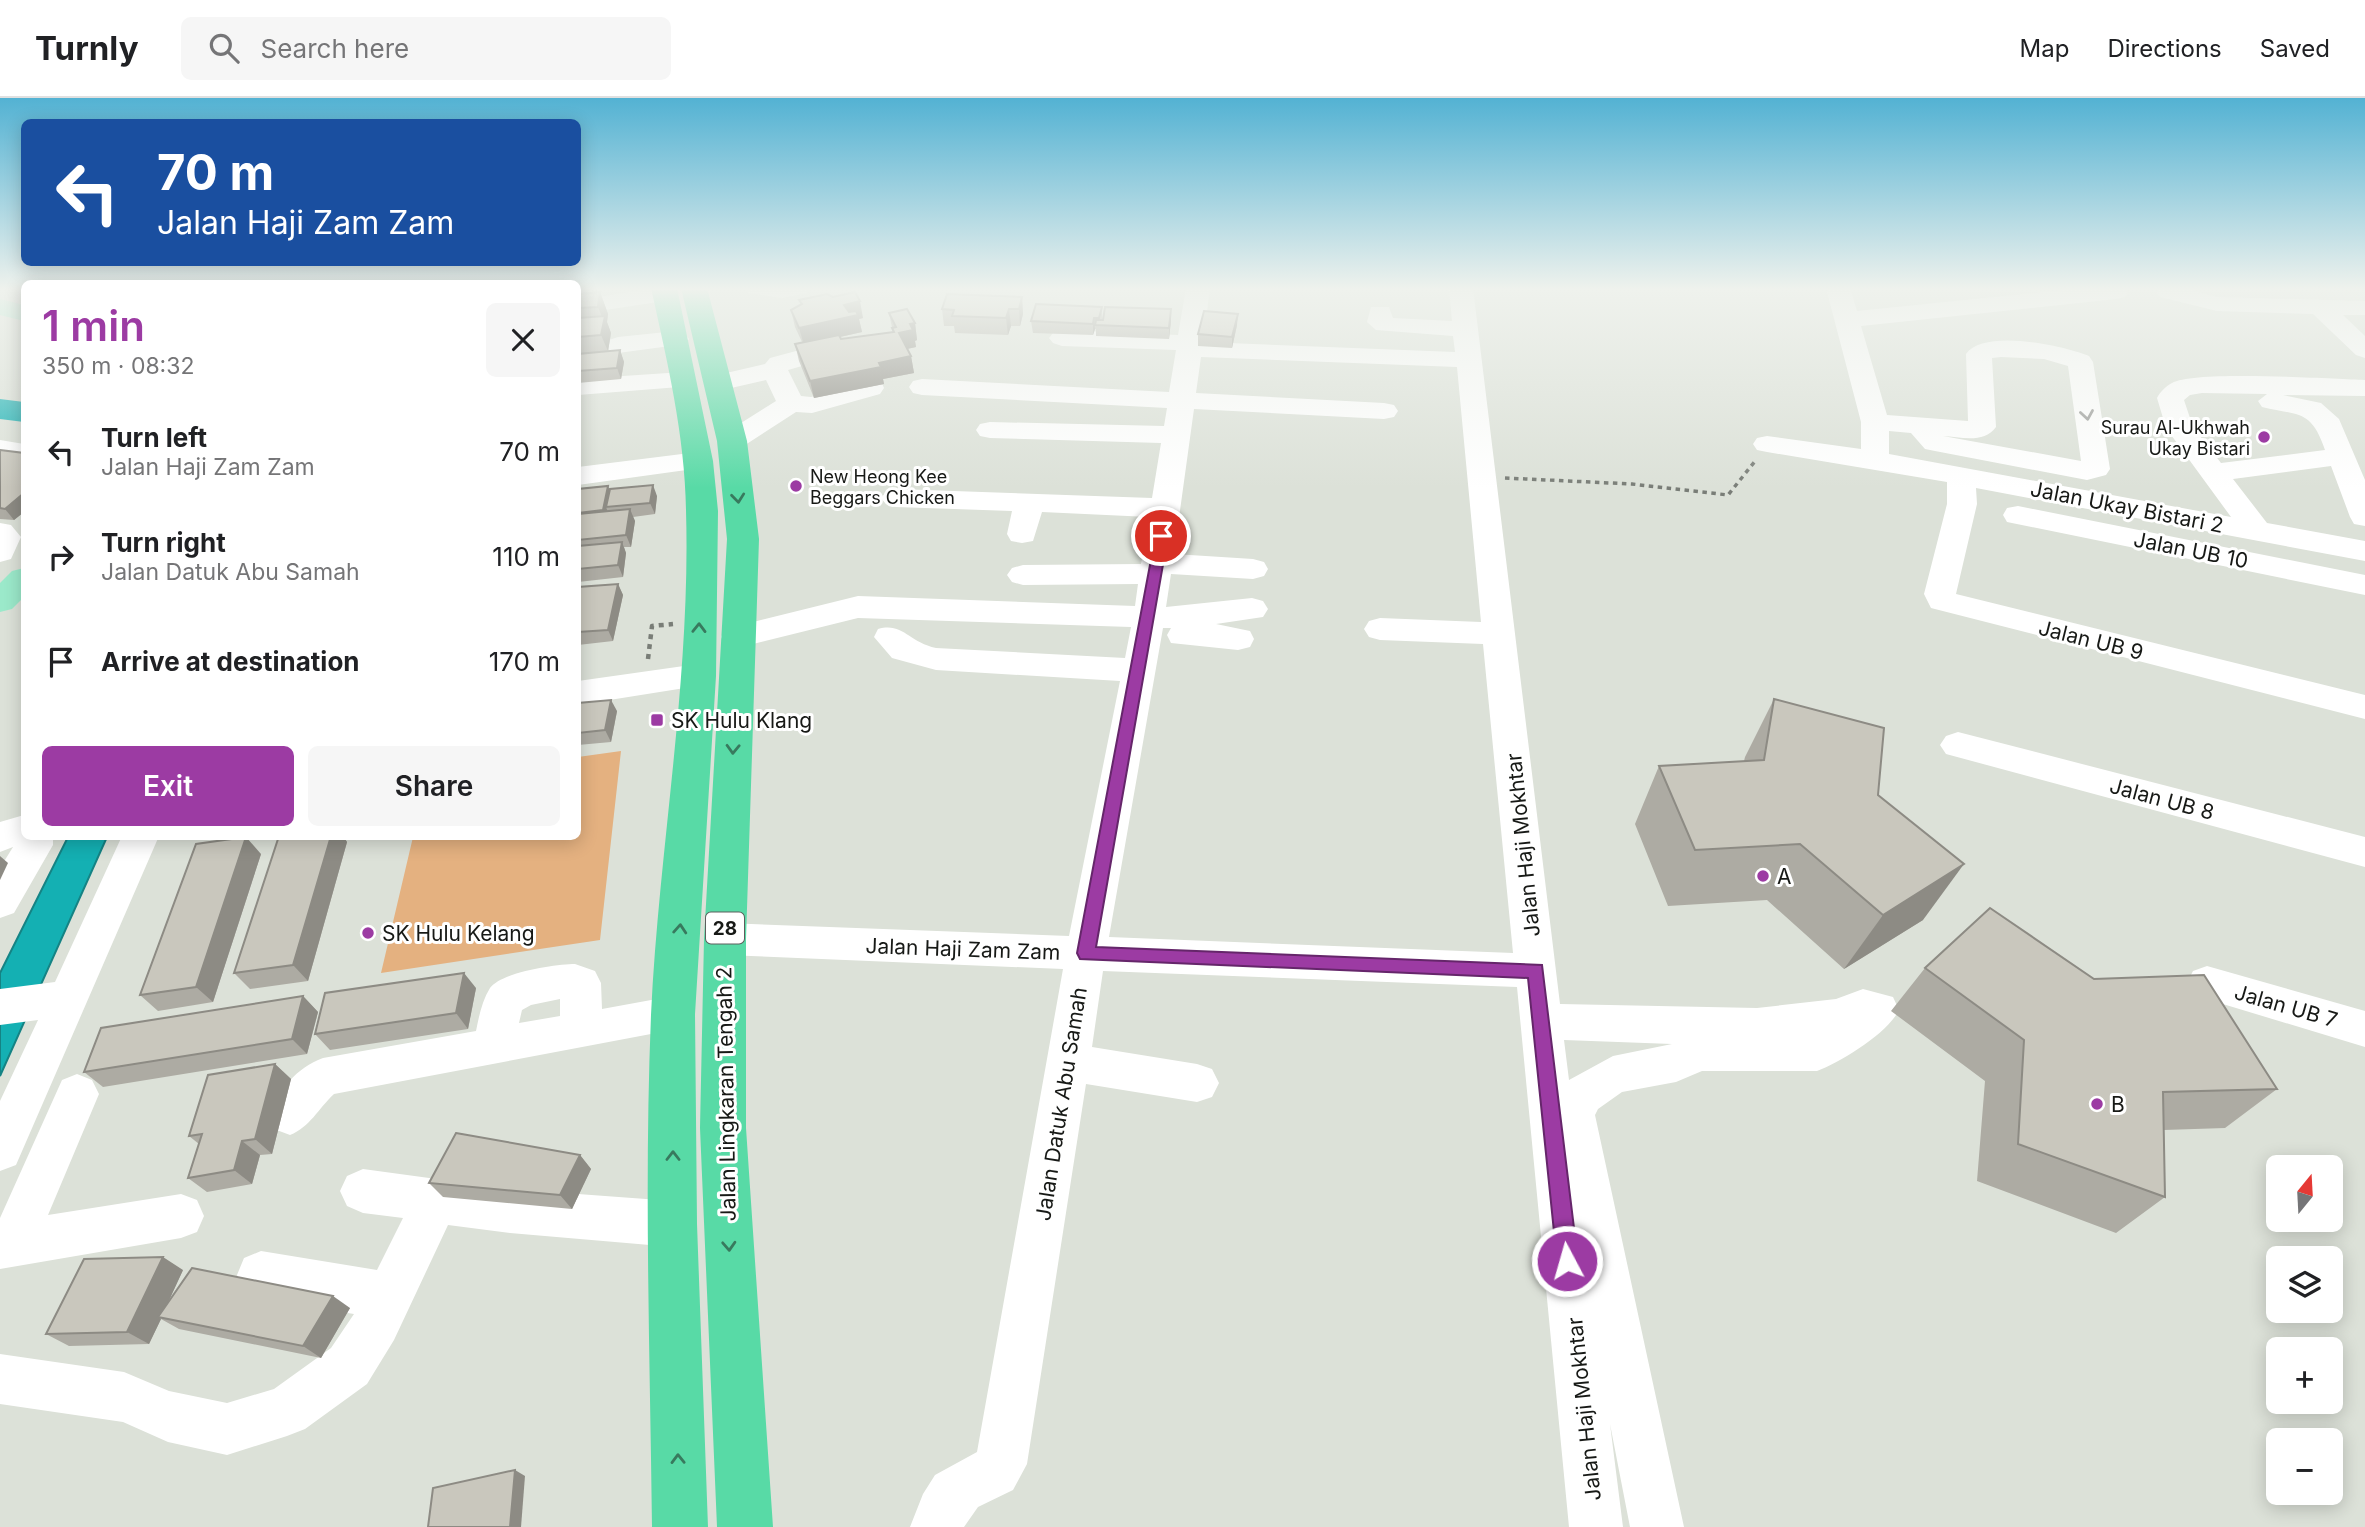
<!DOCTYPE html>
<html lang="en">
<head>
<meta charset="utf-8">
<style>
	:root { --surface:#fff; --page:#f6f6f6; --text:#202124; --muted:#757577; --line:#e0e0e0; --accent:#9c3ba3 }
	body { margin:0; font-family:Inter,sans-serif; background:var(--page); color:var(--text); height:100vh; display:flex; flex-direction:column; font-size:26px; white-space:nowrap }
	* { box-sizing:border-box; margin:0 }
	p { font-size:23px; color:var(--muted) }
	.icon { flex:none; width:38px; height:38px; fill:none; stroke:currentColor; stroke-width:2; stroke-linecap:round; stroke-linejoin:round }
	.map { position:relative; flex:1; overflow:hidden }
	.details { position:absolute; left:21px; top:182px; width:560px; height:560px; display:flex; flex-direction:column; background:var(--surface); border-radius:10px; box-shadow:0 4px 18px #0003 }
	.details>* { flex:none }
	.hud { position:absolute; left:21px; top:21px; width:560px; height:147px; border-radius:10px; box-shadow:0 4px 18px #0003; background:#1a4fa0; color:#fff; overflow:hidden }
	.needle { width:46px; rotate:18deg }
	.fabs { position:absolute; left:2266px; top:1057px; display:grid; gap:14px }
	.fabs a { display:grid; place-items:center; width:77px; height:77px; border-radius:10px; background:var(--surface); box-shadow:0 4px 18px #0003; font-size:35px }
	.pin { position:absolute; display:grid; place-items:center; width:60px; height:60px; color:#fff; margin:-30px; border:4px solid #fff; border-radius:50%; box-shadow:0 2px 7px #0007 }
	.me { position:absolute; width:77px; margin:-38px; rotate:354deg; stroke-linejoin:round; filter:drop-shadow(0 0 5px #0008) }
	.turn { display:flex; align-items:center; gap:24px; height:147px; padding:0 21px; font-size:32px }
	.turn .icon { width:91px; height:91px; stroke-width:2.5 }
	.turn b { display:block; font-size:49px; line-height:60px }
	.round { display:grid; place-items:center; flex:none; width:74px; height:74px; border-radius:10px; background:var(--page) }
	.headline { display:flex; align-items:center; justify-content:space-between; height:119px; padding:0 21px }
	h1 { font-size:42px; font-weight:600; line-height:52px; color:var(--accent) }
	.primary-button { display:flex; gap:14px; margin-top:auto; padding:14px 21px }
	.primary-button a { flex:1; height:80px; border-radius:10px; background:var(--accent); color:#fff; font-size:28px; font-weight:600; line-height:80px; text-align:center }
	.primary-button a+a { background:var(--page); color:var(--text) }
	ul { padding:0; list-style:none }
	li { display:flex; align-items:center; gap:21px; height:105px; padding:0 21px }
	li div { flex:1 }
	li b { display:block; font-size:26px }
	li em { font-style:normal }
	header { display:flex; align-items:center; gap:42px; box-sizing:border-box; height:98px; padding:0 35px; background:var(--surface); border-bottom:2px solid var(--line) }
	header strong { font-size:33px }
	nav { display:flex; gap:38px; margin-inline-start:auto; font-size:24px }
	.search { width:490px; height:63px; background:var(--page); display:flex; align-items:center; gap:18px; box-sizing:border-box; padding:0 24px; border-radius:10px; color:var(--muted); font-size:26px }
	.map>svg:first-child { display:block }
	.green { fill:#e4b180 }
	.water { fill:#14b0b3; stroke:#158384; stroke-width:2 }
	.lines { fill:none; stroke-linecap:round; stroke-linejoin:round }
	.river { fill:#14b0b3; fill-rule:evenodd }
	.path-far1 { stroke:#797d77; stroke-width:3.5; stroke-dasharray:4.5 4.5; stroke-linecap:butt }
	.path { stroke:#797d77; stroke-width:4.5; stroke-dasharray:5 5; stroke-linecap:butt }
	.minor { fill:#fff; fill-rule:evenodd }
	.major { fill:#9be9ca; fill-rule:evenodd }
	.highway { fill:#58daa6; fill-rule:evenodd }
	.wall { fill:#adaba3 }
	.shaded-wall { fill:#8d8b84 }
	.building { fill:#c9c7bd; stroke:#8d8b84; stroke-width:2 }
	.oneway { stroke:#979896 }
	.oneway2 { stroke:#387a5e }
	.route { fill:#9c3ba3; stroke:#65266a; stroke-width:2 }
	.poi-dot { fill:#9c3ba3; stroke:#fff; stroke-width:2.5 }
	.labels { text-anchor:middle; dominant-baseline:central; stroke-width:6; stroke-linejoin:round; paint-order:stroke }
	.far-poi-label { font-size:18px; fill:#171916; stroke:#fff; text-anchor:end }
	.shield { fill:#fff; stroke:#5d5e5c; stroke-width:2 }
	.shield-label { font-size:19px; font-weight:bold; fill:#171916 }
	.street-label { font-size:21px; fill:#171916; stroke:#fff }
	.poi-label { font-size:21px; fill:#171916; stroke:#fff; text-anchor:start }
</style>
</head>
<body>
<header>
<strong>Turnly</strong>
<div class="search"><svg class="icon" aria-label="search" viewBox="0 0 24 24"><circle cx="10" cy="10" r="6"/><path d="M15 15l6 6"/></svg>Search here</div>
<nav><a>Map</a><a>Directions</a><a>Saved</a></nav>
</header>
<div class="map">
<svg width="2365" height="1429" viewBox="0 0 2365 1429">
	<rect width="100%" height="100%" fill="#dce1d8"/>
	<polygon class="green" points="621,653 600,842 381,875 413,739 578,738 578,659"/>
	<polygon class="water" points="68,739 107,739 0,978 0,875"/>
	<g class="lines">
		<polygon class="river" points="0,301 24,304 24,324 0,321"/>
		<polyline class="path-far1" points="1505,380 1632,386 1728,397 1756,362"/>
		<polyline class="path" points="648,561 652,528 673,526"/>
		<g class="minor">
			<polygon points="656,190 674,191 677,196 674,201 665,203 578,216 578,202"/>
			<polygon points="746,190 810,190 807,195 782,200 749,195"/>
			<path d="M1186 190H1210L1203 244 1455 254 1453 238 1376 232 1367 224 1371 209H1389L1393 220 1452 223 1449 190H1473L1560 906 1757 910 1836 901 1863 891 1893 899 1899 912C1888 935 1841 964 1817 973H1702L1676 984 1622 994 1598 1011 1595 1017 1684 1429H1630L1610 1326 1623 1429H1569L1517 889 1103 873 1092 949 1197 966 1212 971 1219 985 1212 999 1197 1004 1086 986 1027 1366 1013 1392 978 1409 964 1429H910L923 1396 935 1377 977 1354 1063 871 725 857 711 853 705 841 711 829 725 825 1069 838 1120 583 936 572 892 560 874 539 878 531C903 524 908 544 936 550L1125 560 1131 529 858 520 737 550 725 547 721 539 725 531 858 498 1135 508 1138 486 1023 487 1012 484 1007 477 1012 470 1023 467 1141 466 1149 419 1042 414 1033 443 1022 445 1011 443 1007 436 1012 413 896 409 886 406 881 400 886 394 896 391 1152 400 1161 345 990 340 980 338 976 332 980 326 990 324 1164 328 1167 310 922 297 913 295 909 289 913 283 922 281 1169 294 1176 252 1062 248 1053 245 1049 240 1053 235 1062 232 1178 237ZM1201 259 1457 269 1481 524 1380 520 1369 523 1364 531 1369 539 1380 542 1483 546 1513 855 1109 839 1163 530H1171L1167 537 1171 545 1238 552 1250 549 1254 541 1250 533 1216 526 1263 519 1268 511 1263 503 1252 500 1166 509 1171 476 1253 481 1264 478 1268 471 1264 464 1253 461 1174 456 1194 311 1384 321 1394 319 1398 313 1394 307 1384 305 1196 295ZM1564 942 1672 946 1613 958 1569 982Z"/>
			<path d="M1826 190H1850L1857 213 2083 190H2126L2128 194 2125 199 2116 201 1861 228 1887 317 1968 323 1966 256C1984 230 2065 248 2089 258L2093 264 2110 371 2106 377 2087 382 1935 353 1925 351 1911 335 1889 333V356L2231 419 2166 330 2157 300C2160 294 2166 288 2172 285 2195 272 2331 281 2365 282V298L2283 297 2321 305 2339 321 2365 382V428L2354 426 2350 419 2331 368 2233 381 2267 425 2365 443V463L1976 390 1977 406 1956 496 2365 597V621L1931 510 1924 496 1947 406V384L1767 354 1757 352 1753 346 1757 340 1767 338 1861 351V324ZM2001 259 2044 261 2068 268 2081 363 1943 338C1961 339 1984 346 1996 329L1992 260ZM2202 295 2267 296 2258 303 2262 309C2299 318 2311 311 2325 352L2221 365 2193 329 2184 302 2190 297Z"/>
			<polygon points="2159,190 2183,190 2217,199 2365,203 2365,217 2343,217 2365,238 2365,260 2356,257 2313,216 2217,213 2160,199 2157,194"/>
			<polygon points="676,233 685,236 689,241 685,246 618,255 609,252 605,247 609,242 618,239"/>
			<path d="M848 239 863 244 867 249 884 290 880 296 812 315 796 314 742 349 732 351 722 349 718 343 722 337 776 303 766 282 718 293 709 291 705 285 709 279 765 266 770 260ZM844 256 856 286 811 299 801 298 788 272Z"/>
			<polygon points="683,274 692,276 696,282 692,288 578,297 578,281"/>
			<polygon points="0,342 24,346 24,362 0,358"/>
			<polygon points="698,354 708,357 712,363 708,369 578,387 578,369"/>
			<polygon points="2018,408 2365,477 2365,497 2007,424 2003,417 2007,410"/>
			<polygon points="0,425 11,427 21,439 11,461 0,464"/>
			<polygon points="698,566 710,570 715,578 710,586 578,607 578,583"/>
			<polygon points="1958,634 2365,739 2365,769 1946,656 1940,647 1946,638"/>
			<polygon points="24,717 24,738 53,738 53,747 14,815 0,820 0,770 13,749 0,754 0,724"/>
			<polygon points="122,738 159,738 16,1067 0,1073 0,1003 38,922 0,927 0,891 55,884"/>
			<path d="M575 866 595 873 601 885 602 911 673 898 688 903 694 916 688 929 334 996C318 1011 310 1029 290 1037L274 1031 268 1017C280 991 296 970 323 960L476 933C479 918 482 903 490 890 502 874 556 866 575 866ZM560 901V918L519 925 522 912 531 907Z"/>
			<polygon points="2207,868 2365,913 2365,949 2193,897 2187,885 2193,873"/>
			<polygon points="77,976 92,982 99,996 48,1117 181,1096 197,1102 204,1118 197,1134 181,1140 0,1171 0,1120 62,982"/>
			<polygon points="363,1071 510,1091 673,1103 689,1110 696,1126 689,1142 673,1149 510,1135 448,1127 394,1242 367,1286 305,1331 287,1338 227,1357 168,1344 123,1324 0,1306 0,1256 124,1274 169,1293 227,1305 274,1291 331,1250 354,1216 261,1201 244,1194 237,1177 244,1160 261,1153 377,1172 403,1120 363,1115 347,1108 340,1093 347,1078"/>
		</g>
		<g class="major">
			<polygon points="0,201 24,207 24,223 0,217"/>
			<polygon points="24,470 24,499 12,511 0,514 0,485 12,473"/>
		</g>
		<g class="highway">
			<path d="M651 190H677L713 363 718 413 716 578 695 916 697 1126 708 1429H652C650 1259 644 1087 651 917 659 748 691 581 686 412 685 338 667 262 651 190Z"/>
			<polygon points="681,190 707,190 747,343 759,441 746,841 746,1030 773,1429 717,1429 700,1030 704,841 727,441 717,343"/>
		</g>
	</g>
	<g class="wall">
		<polygon points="600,194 608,216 607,224 611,235 608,253 578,256 578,196"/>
		<polygon points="1022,199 1023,216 1020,228 1011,228 1008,237 955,235 954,228 944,228 942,211"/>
		<polygon points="799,202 863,220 859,221 862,234 840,239 841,241 893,234 889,215 915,225 917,242 915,243 916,249 907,251 911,258 914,275 883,281 884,286 814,300 799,263 795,246 802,244 795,229 791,212 801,207"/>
		<polygon points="1102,209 1102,222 1171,211 1171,222 1169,241 1096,238 1096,231 1095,231 1093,237 1033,235 1031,223"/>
		<polygon points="1237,227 1232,250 1198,248 1198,236"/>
		<polygon points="620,252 624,264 621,281 578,285 578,256"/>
		<polygon points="0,352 24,355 24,414 14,422 0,421"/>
		<polygon points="608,388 609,392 657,398 655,416 633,419 635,423 631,449 624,449 626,455 623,479 578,484 578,391"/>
		<polygon points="618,486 623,497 613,543 578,547 578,489"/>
		<polygon points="1774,601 1878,697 1923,822 1844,871 1767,802 1668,808 1635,726 1659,668 1744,663 1745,659"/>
		<polygon points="578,605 617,613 611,644 578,647"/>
		<polygon points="279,738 343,738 347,744 308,883 250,891 234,875"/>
		<polygon points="261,756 213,904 158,913 140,897"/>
		<polygon points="1925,870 2094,881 2277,991 2225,1030 2164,1032 2165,1099 2116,1135 1977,1083 1985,983 1891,913"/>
		<polygon points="476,890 468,931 330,952 315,936"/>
		<polygon points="303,898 318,914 307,956 103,989 84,974"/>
		<polygon points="275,966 291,981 272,1056 260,1057 252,1086 207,1094 188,1080 199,1046 189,1038"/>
		<polygon points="580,1057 591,1071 572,1111 443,1099 429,1085"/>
		<polygon points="183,1172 168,1204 350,1210 321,1260 179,1231 161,1221 149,1246 69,1248 46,1236"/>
	</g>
	<g class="shaded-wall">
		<polygon points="600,194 608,216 607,224 611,235 608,253 601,237 604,224 598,209"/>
		<polygon points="1022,199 1023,216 1020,228 1019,211"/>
		<polygon points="860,203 863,220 859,221 862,234 804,247 799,230 844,207"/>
		<polygon points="1009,211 1011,228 1008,237 1006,220"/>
		<polygon points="1171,211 1171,222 1169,241 1169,230"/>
		<polygon points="1238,216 1237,227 1232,250 1232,239"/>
		<polygon points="1094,220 1095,231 1093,237 1093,226"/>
		<polygon points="915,225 917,242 915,243 916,249 902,252 899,235 910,226"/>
		<polygon points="620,252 624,264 621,281 617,270"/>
		<polygon points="911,258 914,275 883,281 884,286 814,300 810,283 879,265"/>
		<polygon points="653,387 657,398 655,416 650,405"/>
		<polygon points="608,388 612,400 606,409 609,417 608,424 603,412"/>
		<polygon points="24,395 24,414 14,422 5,411"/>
		<polygon points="630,411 635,423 631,449 626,437"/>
		<polygon points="622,444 626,455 623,479 618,467"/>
		<polygon points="618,486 623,497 613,543 608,532"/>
		<polygon points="611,602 617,613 611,644 605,632"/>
		<polygon points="331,738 343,738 347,744 308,883 293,867"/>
		<polygon points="246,739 261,756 213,904 196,889"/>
		<polygon points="0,758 8,765 0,782"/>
		<polygon points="1964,766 1923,822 1844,871 1883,817"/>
		<polygon points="464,875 476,890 468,931 456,915"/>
		<polygon points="303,898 318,914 307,956 292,941"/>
		<polygon points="275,966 291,981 272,1056 255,1041"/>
		<polygon points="242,1043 260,1057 252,1086 234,1072"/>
		<polygon points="580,1057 591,1071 572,1111 560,1097"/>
		<polygon points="163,1159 183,1172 161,1220 158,1219 161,1221 149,1246 127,1234"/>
		<polygon points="333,1198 350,1210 321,1260 303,1248"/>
		<polygon points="515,1372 525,1378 521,1429 510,1429"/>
	</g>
	<g class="building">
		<polygon points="600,194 598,209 578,210 578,196"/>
		<polygon points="855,194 860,203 844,207 849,214 856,213 858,217 799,230 791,212 802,206 799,202 827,196 833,199"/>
		<polygon points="947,196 1022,199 1019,211 1009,211 1006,220 952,218 954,212 942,211"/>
		<polygon points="1036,206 1102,209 1099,220 1094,220 1093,226 1031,223"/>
		<polygon points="1105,209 1171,211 1169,230 1095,227 1096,222 1103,222"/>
		<polygon points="907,211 915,225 910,226 913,232 899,235 911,258 879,265 881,269 810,283 795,246 839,237 841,241 894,234 892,230 896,229 889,215"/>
		<polygon points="1204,213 1238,216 1232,239 1198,236"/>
		<polygon points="605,218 601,237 578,239 578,220"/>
		<polygon points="620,252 617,270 578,273 578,256"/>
		<polygon points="0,352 24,355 24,395 5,411 0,410"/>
		<polygon points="653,387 650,405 606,409 610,391"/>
		<polygon points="608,388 603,412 578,415 578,391"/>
		<polygon points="630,411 626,437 578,442 578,416"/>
		<polygon points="622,444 618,467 578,471 578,448"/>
		<polygon points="618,486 608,532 578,534 578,489"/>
		<polygon points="1774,601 1884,630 1878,697 1964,766 1883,817 1800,746 1695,752 1659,668 1764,662"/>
		<polygon points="611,602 605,632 578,635 578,605"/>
		<polygon points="279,738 331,738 293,867 234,875"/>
		<polygon points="246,739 196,889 140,897 196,746"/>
		<polygon points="1990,810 2094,881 2204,877 2277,991 2163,994 2165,1099 2018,1046 2024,942 1925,870"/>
		<polygon points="464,875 456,915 315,936 325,895"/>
		<polygon points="303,898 292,941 84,974 101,930"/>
		<polygon points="275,966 255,1041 242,1043 234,1072 188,1080 202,1036 189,1038 208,977"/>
		<polygon points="456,1035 580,1057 560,1097 429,1085"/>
		<polygon points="163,1159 127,1234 46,1236 84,1161"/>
		<polygon points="192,1170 333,1198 303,1248 158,1219"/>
		<polygon points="515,1372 510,1429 428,1429 433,1390"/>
	</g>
	<defs><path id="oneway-chevron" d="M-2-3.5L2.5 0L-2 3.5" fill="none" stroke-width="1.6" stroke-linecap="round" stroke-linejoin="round" transform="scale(1.75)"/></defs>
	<use class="oneway" href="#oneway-chevron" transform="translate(2087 317) rotate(81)"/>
	<g class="oneway2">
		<use href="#oneway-chevron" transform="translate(738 400) rotate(84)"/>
		<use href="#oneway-chevron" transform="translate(699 530) rotate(-89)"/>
		<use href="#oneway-chevron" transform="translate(733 651) rotate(92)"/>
		<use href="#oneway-chevron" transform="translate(680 831) rotate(-86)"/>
		<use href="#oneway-chevron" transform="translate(673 1058) rotate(-90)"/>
		<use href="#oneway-chevron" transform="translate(729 1148) rotate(87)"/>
		<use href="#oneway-chevron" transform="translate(678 1361) rotate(-91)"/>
	</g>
	<linearGradient id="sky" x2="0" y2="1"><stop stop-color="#53b2d3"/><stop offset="0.49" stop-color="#eff2ed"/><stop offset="1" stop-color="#eff2ed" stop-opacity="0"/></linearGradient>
	<rect width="2365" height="390" fill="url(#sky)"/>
	<polygon class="route" points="1156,435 1168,438 1096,849 1542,867 1578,1163 1575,1170 1567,1173 1560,1170 1557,1163 1528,880 1080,861 1077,855"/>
	<g class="poi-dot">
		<circle cx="2264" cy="339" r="7"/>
		<circle cx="796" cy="388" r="7"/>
		<rect x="650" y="615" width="14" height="14" rx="3.5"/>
		<circle cx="1763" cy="778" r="7"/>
		<circle cx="368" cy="835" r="7"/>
		<circle cx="2097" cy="1006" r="7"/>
	</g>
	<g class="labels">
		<g class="far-poi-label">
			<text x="2250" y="329">Surau Al-Ukhwah<tspan x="2250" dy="21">Ukay Bistari</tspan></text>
			<text x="810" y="378" text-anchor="start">New Heong Kee<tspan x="810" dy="21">Beggars Chicken</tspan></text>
		</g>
		<rect class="shield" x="706" y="814.5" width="38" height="31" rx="5"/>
		<g class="shield-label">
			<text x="725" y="830">28</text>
		</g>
		<g class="street-label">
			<text transform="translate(2127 409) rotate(11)">Jalan Ukay Bistari 2</text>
			<text transform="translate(2191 452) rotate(11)">Jalan UB 10</text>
			<text transform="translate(2091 542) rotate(14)">Jalan UB 9</text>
			<text transform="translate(2162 701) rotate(15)">Jalan UB 8</text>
			<text transform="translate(1523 747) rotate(-96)">Jalan Haji Mokhtar</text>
			<text transform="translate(963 851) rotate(2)">Jalan Haji Zam Zam</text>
			<text transform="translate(2286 908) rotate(16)">Jalan UB 7</text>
			<text transform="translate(726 996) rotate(-91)">Jalan Lingkaran Tengah 2</text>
			<text transform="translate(1061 1006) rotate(-81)">Jalan Datuk Abu Samah</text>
			<text transform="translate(1584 1311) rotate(-96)">Jalan Haji Mokhtar</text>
		</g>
		<g class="poi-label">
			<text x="671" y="622">SK Hulu Klang</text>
			<text x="1777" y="778">A</text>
			<text x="382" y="835">SK Hulu Kelang</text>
			<text x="2111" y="1006">B</text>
		</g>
	</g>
</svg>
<div class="fabs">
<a><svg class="needle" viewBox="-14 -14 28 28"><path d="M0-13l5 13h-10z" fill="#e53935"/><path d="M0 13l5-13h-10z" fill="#757577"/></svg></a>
<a><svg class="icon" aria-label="layers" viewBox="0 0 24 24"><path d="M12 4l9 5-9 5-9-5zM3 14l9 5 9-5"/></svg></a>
<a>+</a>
<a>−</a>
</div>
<div class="pin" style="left:1161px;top:438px;background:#d93025"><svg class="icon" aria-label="arrive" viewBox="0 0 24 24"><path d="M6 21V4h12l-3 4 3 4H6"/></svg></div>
<svg class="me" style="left:1567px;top:1163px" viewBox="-20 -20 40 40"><circle r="17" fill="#9c3ba3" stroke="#fff" stroke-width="3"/><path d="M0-11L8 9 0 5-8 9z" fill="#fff"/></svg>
<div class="hud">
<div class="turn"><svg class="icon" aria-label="left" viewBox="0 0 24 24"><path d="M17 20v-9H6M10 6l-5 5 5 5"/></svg><div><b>70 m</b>Jalan Haji Zam Zam</div></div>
</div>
<section class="details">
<div class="headline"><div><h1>1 min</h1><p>350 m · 08:32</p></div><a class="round"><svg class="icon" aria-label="close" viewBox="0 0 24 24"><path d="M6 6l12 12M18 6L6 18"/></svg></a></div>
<ul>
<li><svg class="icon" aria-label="left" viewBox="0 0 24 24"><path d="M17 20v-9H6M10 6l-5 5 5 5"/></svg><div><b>Turn left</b><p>Jalan Haji Zam Zam</p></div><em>70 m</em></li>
<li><svg class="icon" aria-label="right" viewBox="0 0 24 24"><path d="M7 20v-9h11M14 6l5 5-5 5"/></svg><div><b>Turn right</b><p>Jalan Datuk Abu Samah</p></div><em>110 m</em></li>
<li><svg class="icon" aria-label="arrive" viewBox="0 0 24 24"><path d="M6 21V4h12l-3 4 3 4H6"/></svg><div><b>Arrive at destination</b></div><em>170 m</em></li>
</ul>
<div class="primary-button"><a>Exit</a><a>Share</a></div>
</section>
</div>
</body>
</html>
